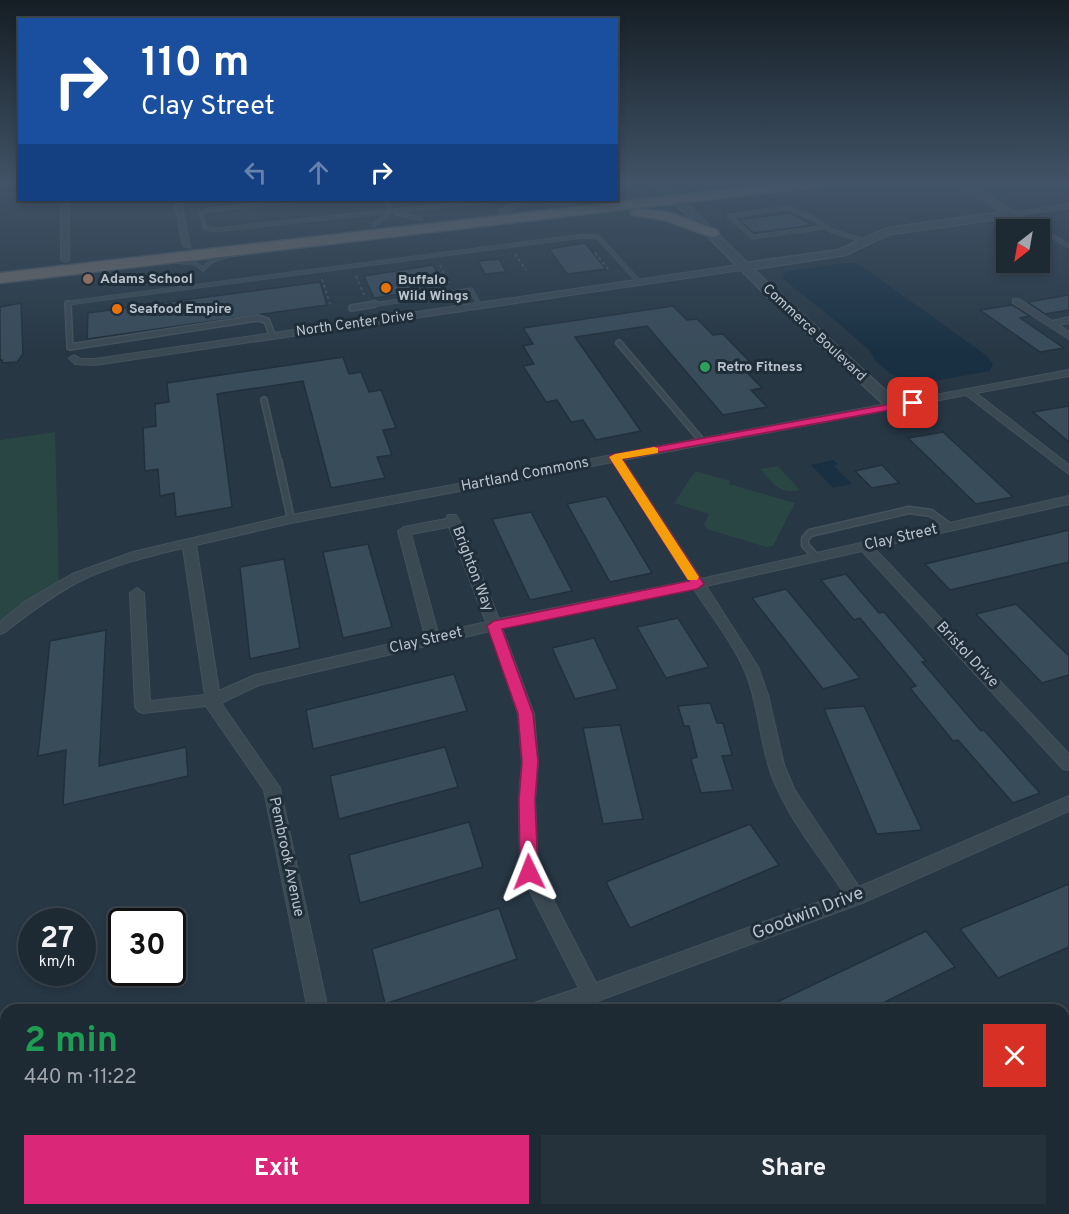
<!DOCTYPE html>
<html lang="en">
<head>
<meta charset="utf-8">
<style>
	:root { --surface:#1d2933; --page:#25313b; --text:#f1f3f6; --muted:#a0a6ac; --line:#3b454e; --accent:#db2777 }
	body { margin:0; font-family:Overpass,sans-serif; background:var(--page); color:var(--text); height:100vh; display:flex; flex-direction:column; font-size:22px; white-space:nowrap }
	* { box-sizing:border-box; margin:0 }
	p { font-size:20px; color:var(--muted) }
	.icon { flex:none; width:33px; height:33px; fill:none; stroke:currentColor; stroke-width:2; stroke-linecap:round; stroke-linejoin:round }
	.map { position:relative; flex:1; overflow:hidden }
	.panel { position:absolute; left:0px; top:1004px; width:1070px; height:212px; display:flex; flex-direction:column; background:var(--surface); border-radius:18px 18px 0 0; box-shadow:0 3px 9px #0003,0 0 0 2px var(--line) }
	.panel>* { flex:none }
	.hud { position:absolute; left:18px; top:18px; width:600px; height:183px; border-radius:0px; box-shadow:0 3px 9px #0003,0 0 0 2px var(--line); background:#1a4fa0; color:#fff; overflow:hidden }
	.needle { width:39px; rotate:211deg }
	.controls { position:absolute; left:996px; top:219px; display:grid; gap:12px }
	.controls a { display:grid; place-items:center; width:54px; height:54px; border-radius:0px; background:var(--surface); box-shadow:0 3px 9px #0003,0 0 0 2px var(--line); font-size:30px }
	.speed { position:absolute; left:18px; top:908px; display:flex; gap:12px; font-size:30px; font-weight:700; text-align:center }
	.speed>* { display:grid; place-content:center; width:78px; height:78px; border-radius:50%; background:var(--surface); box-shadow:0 3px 9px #0003,0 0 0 2px var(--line); line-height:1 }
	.speed small { font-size:15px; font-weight:400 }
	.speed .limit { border:3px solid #111; border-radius:9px; background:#fff; color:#111 }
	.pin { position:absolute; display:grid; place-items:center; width:51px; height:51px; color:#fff; margin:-26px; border-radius:12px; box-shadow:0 3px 9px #0006 }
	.me { position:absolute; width:66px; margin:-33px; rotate:358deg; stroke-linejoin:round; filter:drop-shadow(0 0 4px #0008) }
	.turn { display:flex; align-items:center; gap:21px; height:126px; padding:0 24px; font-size:27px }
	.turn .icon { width:78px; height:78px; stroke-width:2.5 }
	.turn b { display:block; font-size:42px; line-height:51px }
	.lanes { display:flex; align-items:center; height:57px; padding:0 24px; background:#0003; justify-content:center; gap:30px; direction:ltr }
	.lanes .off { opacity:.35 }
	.round { display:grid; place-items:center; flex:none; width:63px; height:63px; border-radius:0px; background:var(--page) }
	.head { display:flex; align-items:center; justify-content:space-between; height:102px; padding:0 24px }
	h1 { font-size:36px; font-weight:700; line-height:45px; color:#1e9e55 }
	.primary-button { display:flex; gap:12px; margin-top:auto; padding:12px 24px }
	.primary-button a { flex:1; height:69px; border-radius:0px; background:var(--accent); color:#fff; font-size:24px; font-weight:700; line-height:69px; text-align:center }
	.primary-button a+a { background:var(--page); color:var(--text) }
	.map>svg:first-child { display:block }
	.green { fill:#294544 }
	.water { fill:#193043 }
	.building { fill:#394c5a; stroke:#22303b; stroke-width:1.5 }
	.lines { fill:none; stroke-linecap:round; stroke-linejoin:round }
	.service-far3-casing { stroke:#45525d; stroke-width:5 }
	.service-far2-casing { stroke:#45525d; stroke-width:8 }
	.service-far1-casing { stroke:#45525d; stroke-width:9 }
	.service-casing { stroke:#45525d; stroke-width:13 }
	.minor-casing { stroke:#45525d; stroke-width:2 }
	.tertiary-casing { stroke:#45525d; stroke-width:3 }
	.trunk-casing { stroke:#46535e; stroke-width:3 }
	.path { stroke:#425c5b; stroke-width:1.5; stroke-dasharray:3 3; stroke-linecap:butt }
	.service-far3 { stroke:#3b4953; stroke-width:4 }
	.service-far2 { stroke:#3b4953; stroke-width:5 }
	.service-far1 { stroke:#3b4953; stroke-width:6 }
	.service { stroke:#3b4953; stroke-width:10 }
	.minor { fill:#3b4953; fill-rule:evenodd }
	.tertiary { fill:#3b4953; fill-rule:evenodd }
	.trunk { fill:#6a6866; fill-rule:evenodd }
	.route { fill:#db2777; stroke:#8e194d; stroke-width:1.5 }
	.slow { fill:#f59e0b }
	.education-dot { fill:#8d6e63; stroke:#202e39; stroke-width:2 }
	.food-dot { fill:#e8710a; stroke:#202e39; stroke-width:2 }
	.leisure-dot { fill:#2e9e5b; stroke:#202e39; stroke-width:2 }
	.labels { text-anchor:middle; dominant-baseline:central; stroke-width:6; stroke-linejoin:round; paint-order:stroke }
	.far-poi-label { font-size:14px; font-weight:bold; fill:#b9c3cd; stroke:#202e39; text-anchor:start }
	.far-street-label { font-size:14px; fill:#b9c3cd; stroke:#202e39 }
	.street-label { font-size:15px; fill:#b9c3cd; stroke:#202e39 }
	.near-street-label { font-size:18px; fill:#b9c3cd; stroke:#202e39 }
</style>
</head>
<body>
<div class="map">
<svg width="1069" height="1214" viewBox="0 0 1069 1214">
	<rect width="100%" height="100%" fill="#273744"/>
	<g class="green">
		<polygon points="55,432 59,582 0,626 0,440"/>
		<path d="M778 466 800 490C780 495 773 484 760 469Z"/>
		<polygon points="695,471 730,481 729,484 795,503 773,546 766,547 707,529 704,524 709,514 674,503"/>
	</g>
	<g class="water">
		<polygon points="975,182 1069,182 1069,185 1002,194 992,192"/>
		<polygon points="846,263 856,263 863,267 987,356 993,364 990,371 934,381 903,379 891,374 876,362 869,350 837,322 783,279 783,275 788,271"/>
		<polygon points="833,460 838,464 834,466 852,484 833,488 811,465"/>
	</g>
	<g class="building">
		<polygon points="790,213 813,225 754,233 739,220"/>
		<polygon points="585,243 606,269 567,274 549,249"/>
		<polygon points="499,259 506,272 485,274 478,261"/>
		<polygon points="433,265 443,284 404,289 406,293 374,298 364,276"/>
		<polygon points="320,282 327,305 87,339 88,313"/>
		<polygon points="1069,295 1069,310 1045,314 1028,302"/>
		<polygon points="21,303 23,354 17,362 3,363 2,360 0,360 0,307"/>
		<polygon points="1012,305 1030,316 1020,318 1064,348 1040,352 980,310"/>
		<polygon points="673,306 687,320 697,319 713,335 723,334 754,366 743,368 762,388 751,390 767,407 723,415 647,326 575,337 641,431 596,440 583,420 571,422 557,400 546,402 523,366 534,364 523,346 533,344 523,328"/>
		<polygon points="343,357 349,374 361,372 369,392 381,390 396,428 383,430 392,455 377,457 385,478 331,488 303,381 217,394 232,507 176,517 174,493 160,496 158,469 145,471 143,428 156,426 155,404 169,402 167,383"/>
		<polygon points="1069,406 1069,442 1033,412"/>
		<polygon points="943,432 1013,497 976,504 908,438"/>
		<polygon points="882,465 899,483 872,488 855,471"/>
		<polygon points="606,496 652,573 610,582 567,504"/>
		<polygon points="531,512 572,591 530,600 492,519"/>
		<polygon points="1069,530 1069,562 950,590 925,564"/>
		<polygon points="368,544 392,627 343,638 323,552"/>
		<polygon points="284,559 300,648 250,659 240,567"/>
		<polygon points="846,574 879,613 884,612 926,661 922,662 981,731 984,730 1040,793 1013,803 958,740 953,741 910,688 916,686 860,618 854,620 821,580"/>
		<polygon points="786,589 860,678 823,689 752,598"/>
		<polygon points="1016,604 1069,656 1069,675 1042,683 976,614"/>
		<polygon points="678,618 709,667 666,678 637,627"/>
		<polygon points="106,630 99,766 186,747 188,776 63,805 66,750 38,756 50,641"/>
		<polygon points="594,638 618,689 575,699 552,648"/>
		<polygon points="454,674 467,711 313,749 306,710"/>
		<polygon points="710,703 717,723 723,723 732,755 722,756 733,790 701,793 691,759 697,757 689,726 684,726 678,706"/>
		<polygon points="864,706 922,830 877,834 824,709"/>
		<polygon points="620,725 643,819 603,824 583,728"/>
		<polygon points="445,747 458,787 339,819 330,776"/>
		<polygon points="469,822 483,867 360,903 349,855"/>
		<polygon points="750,824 779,865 630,928 606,882"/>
		<polygon points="1069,884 1069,947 998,978 960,929"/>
		<polygon points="499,908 517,959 385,1004 372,949"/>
		<polygon points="926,931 955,967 869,1010 760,1010"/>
	</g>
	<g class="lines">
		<defs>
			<g id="service-far3">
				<polyline points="616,186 627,184 626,182"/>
				<polyline points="301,200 209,210 201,213 205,228 215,230 497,200"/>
				<polyline points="386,200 391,211"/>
				<polyline points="396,213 421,219"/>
				<polyline points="1013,214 1069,246"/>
				<polyline points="808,215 832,231 865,241"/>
				<polyline points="809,217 789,208 729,216 753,237 825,227"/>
				<polyline points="374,225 391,211"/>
				<polyline points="172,261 194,263 203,269"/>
				<polyline points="203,269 213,260 229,255"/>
				<polyline points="68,306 68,303 583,236 598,237 639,282"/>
				<polyline points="365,306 471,290 480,306"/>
			</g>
			<g id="service-far2">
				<polyline points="68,304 70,347 258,318 267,321 272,335"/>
				<polyline points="352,308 375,304"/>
				<polyline points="619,343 702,441"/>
				<polyline points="264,400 278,461"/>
			</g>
			<g id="service-far1">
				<polyline points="278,460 291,519"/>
				<polyline points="816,557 805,545 805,539 810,533 909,510 931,513 950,527"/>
			</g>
			<g id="service">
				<polyline points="1064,1103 1069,1100"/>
				<polyline points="355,1209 356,1214"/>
				<polyline points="835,1214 846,1209"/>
			</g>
			<g id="minor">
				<polygon points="61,200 69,200 69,260 65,262 61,260"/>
				<polygon points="174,200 181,200 190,248 183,246"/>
				<polygon points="519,200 527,200 506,214 500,214 500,210"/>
				<polygon points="530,200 549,200 574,204 570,206"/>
				<polygon points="1069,204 1069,208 1013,216 1009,214"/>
				<polygon points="745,264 748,265 748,269 95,365 75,364 69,358 74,355 81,359 95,359"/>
				<polygon points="1013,299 1019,299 1052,321 1069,317 1069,323 1059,325 1069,332 1069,339 1013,303"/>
				<path d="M1069 370V376L976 393 1069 465V474L966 395 623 460 701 579 1069 496V504L874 548 1069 754V770L1063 769 862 551 706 586 758 667 768 695 784 765 794 789 859 887 1069 796V811L862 903 573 1010H531L534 1003 579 988 520 872 519 800 522 762 518 714 490 631 259 685 221 703 280 788 328 1010H308L264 790 206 706 143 713 138 711 135 707 130 593 137 588 144 593 150 701 205 695 183 548C149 556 114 565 82 580 54 594 29 613 5 632L0 634V622L26 601 72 574 133 552 291 515ZM613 462 689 581 499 619 460 522 456 515H448L446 519 404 527 398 531 425 636 255 675 219 691 196 545 291 523ZM449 527 486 622 438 633 411 534ZM694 589C711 616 738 649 748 679 760 712 760 748 774 781 791 822 820 856 844 893L596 983 538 871 535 800 538 762 534 714 502 628Z"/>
			</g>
			<polygon id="tertiary" points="654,182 664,182 747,263 838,250 888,228 1003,212 953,182 965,182 1018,214 1013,217 890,234 845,255 753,269 900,404 902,407 900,410 890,410 769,298"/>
			<polygon id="trunk" points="793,182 833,182 827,186 637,208 672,213 717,230 719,233 717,236 712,237 664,220 632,215 630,212 637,208 0,283 0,273"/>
		</defs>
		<use href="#service-far3" class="service-far3-casing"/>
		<use href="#service-far2" class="service-far2-casing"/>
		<use href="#service-far1" class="service-far1-casing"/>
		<use href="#service" class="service-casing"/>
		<use href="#minor" class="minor-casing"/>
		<use href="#tertiary" class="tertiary-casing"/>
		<use href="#trunk" class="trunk-casing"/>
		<g class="path">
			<polyline points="595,253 609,270"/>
			<polyline points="515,254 526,270"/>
			<polyline points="440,265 449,283"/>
			<polyline points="356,276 364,295"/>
			<polyline points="322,279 330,304"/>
		</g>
		<use href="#service-far3" class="service-far3"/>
		<use href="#service-far2" class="service-far2"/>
		<use href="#service-far1" class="service-far1"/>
		<use href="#service" class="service"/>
		<use href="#minor" class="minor"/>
		<use href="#tertiary" class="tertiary"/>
		<use href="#trunk" class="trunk"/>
	</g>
	<linearGradient id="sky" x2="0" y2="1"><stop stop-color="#151e25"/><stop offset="0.52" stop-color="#415367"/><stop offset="1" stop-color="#415367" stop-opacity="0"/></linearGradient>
	<rect width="1069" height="352" fill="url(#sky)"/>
	<polygon class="route" points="913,400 917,401 917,405 622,459 704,584 697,589 502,629 533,714 538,762 535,800 538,872 535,877 529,880 523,877 520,872 519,800 522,762 518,714 487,626 494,621 689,581 609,457 611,455"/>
	<polygon class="slow" points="654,447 658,448 658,453 622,459 697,574 699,577 697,580 688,580 609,457 615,454"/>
	<circle class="education-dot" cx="88" cy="279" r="6"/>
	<g class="food-dot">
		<circle cx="386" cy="288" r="6"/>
		<circle cx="117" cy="309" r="6"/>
	</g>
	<circle class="leisure-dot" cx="705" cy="367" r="6"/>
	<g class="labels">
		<g class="far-poi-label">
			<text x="100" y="279">Adams School</text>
			<text x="398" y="280">Buffalo<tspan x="398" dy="16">Wild Wings</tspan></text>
			<text x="129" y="309">Seafood Empire</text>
			<text x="717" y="367">Retro Fitness</text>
		</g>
		<g class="far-street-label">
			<text transform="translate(355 324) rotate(-8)">North Center Drive</text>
			<text transform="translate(814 333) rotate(43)">Commerce Boulevard</text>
		</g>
		<g class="street-label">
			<text transform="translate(525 475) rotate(-11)">Hartland Commons</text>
			<text transform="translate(901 538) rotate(-13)">Clay Street</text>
			<text transform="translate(472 569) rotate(69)">Brighton Way</text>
			<text transform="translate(426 641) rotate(-13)">Clay Street</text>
			<text transform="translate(967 655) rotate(47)">Bristol Drive</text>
			<text transform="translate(286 857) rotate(78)">Pembrook Avenue</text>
		</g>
		<g class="near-street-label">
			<text transform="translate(808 914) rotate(-21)">Goodwin Drive</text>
		</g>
	</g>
</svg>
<div class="controls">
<a><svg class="needle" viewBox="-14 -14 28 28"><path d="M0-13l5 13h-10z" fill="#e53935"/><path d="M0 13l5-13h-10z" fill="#a0a6ac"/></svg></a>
</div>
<div class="speed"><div>27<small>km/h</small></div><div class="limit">30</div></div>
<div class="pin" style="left:913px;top:403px;background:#d93025"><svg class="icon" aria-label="arrive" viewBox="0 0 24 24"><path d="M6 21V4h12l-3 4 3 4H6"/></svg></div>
<svg class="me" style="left:529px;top:872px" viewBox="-20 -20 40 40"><path d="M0-17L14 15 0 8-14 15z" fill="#db2777" stroke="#fff" stroke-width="4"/></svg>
<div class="hud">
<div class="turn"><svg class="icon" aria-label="right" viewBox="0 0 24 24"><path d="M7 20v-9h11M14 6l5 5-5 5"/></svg><div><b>110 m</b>Clay Street</div></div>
<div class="lanes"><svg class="icon off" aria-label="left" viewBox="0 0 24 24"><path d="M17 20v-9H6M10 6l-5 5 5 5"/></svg><svg class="icon off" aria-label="ahead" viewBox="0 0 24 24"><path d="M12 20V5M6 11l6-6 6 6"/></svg><svg class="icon" aria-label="right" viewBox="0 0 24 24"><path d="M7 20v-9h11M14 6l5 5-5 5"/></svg></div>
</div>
<section class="panel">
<div class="head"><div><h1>2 min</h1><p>440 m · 11:22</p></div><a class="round" style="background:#d93025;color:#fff"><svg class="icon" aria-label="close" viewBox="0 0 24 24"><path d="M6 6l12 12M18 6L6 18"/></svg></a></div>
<div class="primary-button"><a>Exit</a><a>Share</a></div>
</section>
</div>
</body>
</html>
